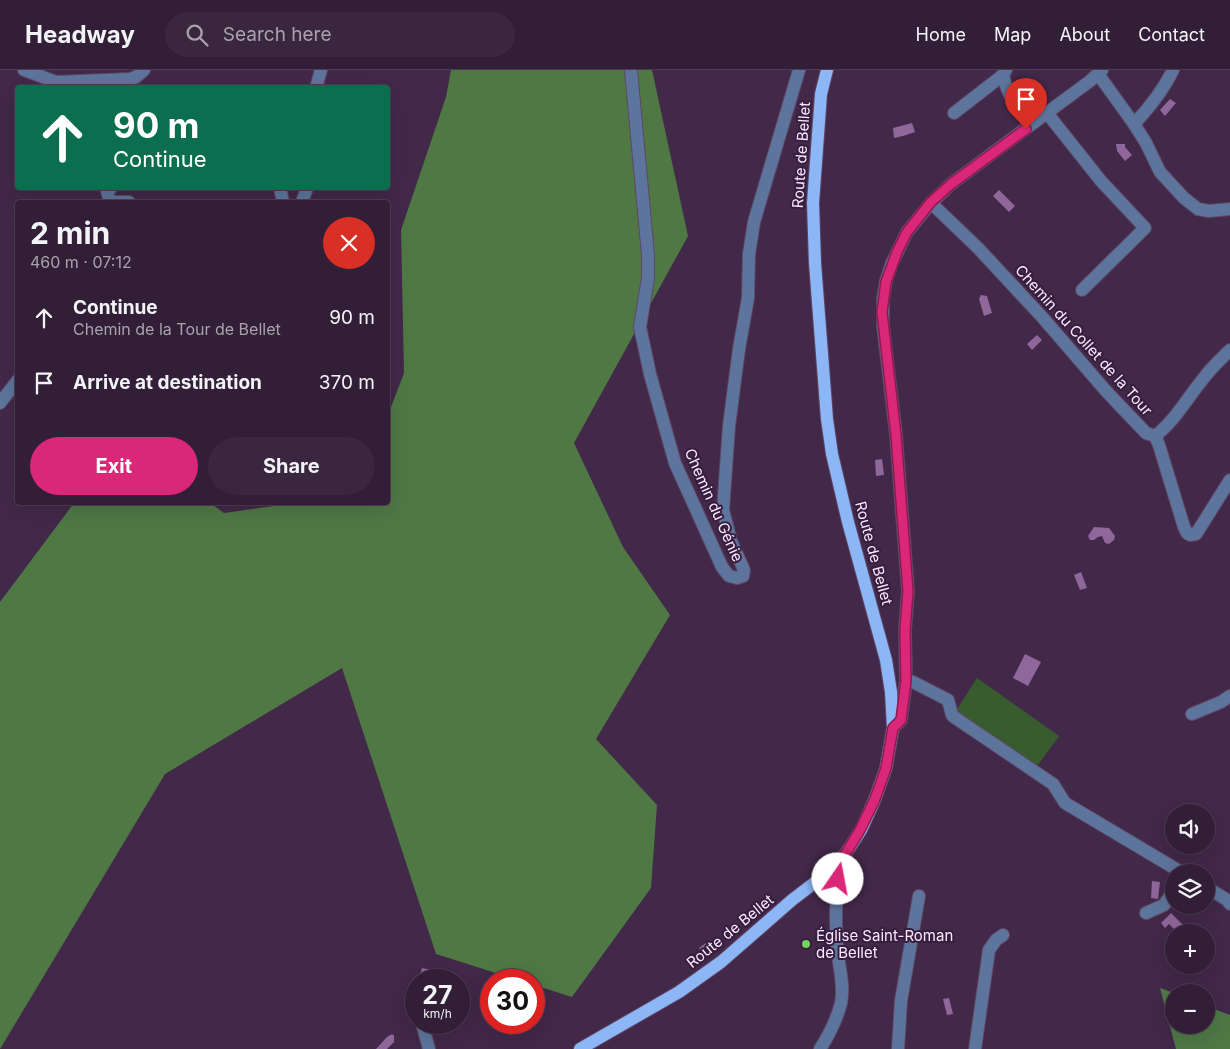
<!DOCTYPE html>
<html lang="en">
<head>
<meta charset="utf-8">
<style>
	:root { --surface:#321e37; --page:#3a273f; --text:#f1f3f6; --muted:#a8a2ad; --line:#4d3c52; --accent:#db2777 }
	body { margin:0; font-family:Inter,sans-serif; background:var(--page); color:var(--text); height:100vh; display:flex; flex-direction:column; font-size:19px; white-space:nowrap }
	* { box-sizing:border-box; margin:0 }
	p { font-size:16px; color:var(--muted) }
	.icon { flex:none; width:28px; height:28px; fill:none; stroke:currentColor; stroke-width:2; stroke-linecap:round; stroke-linejoin:round }
	.map { position:relative; flex:1; overflow:hidden }
	.panel { position:absolute; left:15px; top:130px; width:375px; height:305px; display:flex; flex-direction:column; background:var(--surface); border-radius:5px; box-shadow:0 5px 20px #0002,0 0 0 1px var(--line) }
	.panel>* { flex:none }
	.hud { position:absolute; left:15px; top:15px; width:375px; height:105px; border-radius:5px; box-shadow:0 5px 20px #0002,0 0 0 1px var(--line); background:#0b6e4f; color:#fff; overflow:hidden }
	.tools { position:absolute; left:1165px; top:734px; display:grid; gap:10px }
	.tools a { display:grid; place-items:center; width:50px; height:50px; border-radius:50%; background:var(--surface); box-shadow:0 5px 20px #0002,0 0 0 1px var(--line); font-size:25px }
	.speed { position:absolute; left:405px; top:899px; display:flex; gap:10px; font-size:25px; font-weight:700; text-align:center }
	.speed>* { display:grid; place-content:center; width:65px; height:65px; border-radius:50%; background:var(--surface); box-shadow:0 5px 20px #0002,0 0 0 1px var(--line); line-height:1 }
	.speed small { font-size:12px; font-weight:400 }
	.speed .limit { border:8px solid #d22; background:#fff; color:#111 }
	.pin { position:absolute; display:grid; place-items:center; width:42px; height:42px; color:#fff; margin:-51px -21px; border-radius:50% 50% 50% 0; rotate:-45deg; box-shadow:0 0 5px #0007 }
	.pin .icon { rotate:45deg }
	.me { position:absolute; width:55px; margin:-28px; rotate:12deg; stroke-linejoin:round; filter:drop-shadow(0 0 4px #0008) }
	.turn { display:flex; align-items:center; gap:18px; height:105px; padding:0 15px; font-size:22px }
	.turn .icon { width:65px; height:65px; stroke-width:2.5 }
	.turn b { display:block; font-size:35px; line-height:42px }
	.round { display:grid; place-items:center; flex:none; width:52px; height:52px; border-radius:26px; background:var(--page) }
	.summary { display:flex; align-items:center; justify-content:space-between; height:85px; padding:0 15px }
	h1 { font-size:30px; font-weight:700; line-height:38px }
	.primary-button { display:flex; gap:10px; margin-top:auto; padding:10px 15px }
	.primary-button a { flex:1; height:58px; border-radius:30px; background:var(--accent); color:#fff; font-size:20px; font-weight:700; line-height:58px; text-align:center }
	.primary-button a+a { background:var(--page); color:var(--text) }
	ul { padding:0; list-style:none }
	li { display:flex; align-items:center; gap:15px; height:65px; padding:0 15px }
	li div { flex:1 }
	li b { display:block; font-size:19px }
	li em { font-style:normal }
	header { display:flex; align-items:center; gap:30px; box-sizing:border-box; height:70px; padding:0 25px; background:var(--surface); border-bottom:1px solid var(--line) }
	header strong { font-size:24px }
	nav { display:flex; gap:28px; margin-inline-start:auto; font-size:18px }
	.search { width:350px; height:45px; background:var(--page); display:flex; align-items:center; gap:12px; box-sizing:border-box; padding:0 18px; border-radius:28px; color:var(--muted); font-size:19px }
	.map>svg:first-child { display:block }
	.green { fill:#385c2e }
	.forest { fill:#4f7845 }
	.water { fill:#90679a }
	.lines { fill:none; stroke-linecap:round; stroke-linejoin:round }
	.minor-casing { stroke:#5f4766; stroke-width:14 }
	.major-casing { stroke:#5f4766; stroke-width:14 }
	.minor { stroke:#5d759c; stroke-width:12 }
	.major { stroke:#8db6f6; stroke-width:12 }
	.route-casing { stroke:#8e194d; stroke-width:12 }
	.route { stroke:#db2777; stroke-width:9 }
	.poi-dot { fill:#74d25b; stroke:#381e3e; stroke-width:2 }
	.labels { text-anchor:middle; dominant-baseline:central; stroke-width:4; stroke-linejoin:round; paint-order:stroke }
	.street-label { font-size:15px; fill:#fae9ff; stroke:#381e3e }
	.poi-label { font-size:15px; fill:#fae9ff; stroke:#381e3e; text-anchor:start }
</style>
</head>
<body>
<header>
<strong>Headway</strong>
<div class="search"><svg class="icon" aria-label="search" viewBox="0 0 24 24"><circle cx="10" cy="10" r="6"/><path d="M15 15l6 6"/></svg>Search here</div>
<nav><a>Home</a><a>Map</a><a>About</a><a>Contact</a></nav>
</header>
<div class="map">
<svg width="1230" height="979" viewBox="0 0 1230 979">
	<rect width="100%" height="100%" fill="#422849"/>
	<polygon class="green" points="977,608 1059,666 1035,699 954,644"/>
	<g class="forest">
		<polygon points="451,0 652,0 688,166 574,373 623,477 670,545 596,669 657,735 651,818 572,927 534,915 534,910 518,910 436,884 342,598 165,704 0,979 0,532 74,433 210,433 224,443 295,433 388,432 388,345 404,303 401,160 446,27"/>
		<polygon points="1160,918 1174,923 1174,955 1206,955 1206,936 1230,945 1230,979 1176,979"/>
	</g>
	<g class="water">
		<polygon points="1170,29 1176,33 1165,46 1160,40"/>
		<polygon points="912,53 915,62 903,66 894,68 893,58"/>
		<polygon points="1116,74 1125,74 1125,77 1132,85 1125,91 1117,81"/>
		<polygon points="999,120 1015,136 1009,142 993,126"/>
		<polygon points="981,225 987,226 992,243 984,246 979,229"/>
		<polygon points="1037,265 1042,270 1032,280 1027,274"/>
		<polygon points="882,389 884,405 876,406 875,390"/>
		<polygon points="1094,457 1109,458 1115,466 1114,470 1109,474 1105,473 1102,466 1098,467 1094,470 1090,470 1088,466"/>
		<polygon points="1081,502 1087,518 1080,520 1074,505"/>
		<polygon points="1025,584 1041,592 1028,616 1013,608"/>
		<polygon points="1152,811 1160,812 1158,829 1151,828"/>
		<polygon points="1171,843 1187,859 1184,862 1180,859 1177,862 1169,854 1165,858 1161,853"/>
		<polygon points="710,870 715,876 703,884 699,878"/>
		<polygon points="422,898 440,902 438,910 420,905"/>
		<polygon points="949,928 953,944 947,945 943,929"/>
		<polygon points="392,964 394,966 394,972 387,979 376,979 387,967"/>
	</g>
	<g class="lines">
		<defs>
			<g id="minor">
				<polyline points="24,0 56,12 130,9 136,7 144,0"/>
				<polyline points="631,0 648,185 648,208 640,257 650,304 675,393 722,497 729,506 737,508 743,506 744,500 731,471 723,440 729,356 739,279 748,228 749,184 754,152 799,0"/>
				<path d="M1006 0 1003 5C1008 28 1017 37 1033 53"/>
				<polyline points="1098,4 1134,54 1146,73 1160,102 1184,128 1198,139 1209,141 1230,139"/>
				<polyline points="316,18 321,0"/>
				<polyline points="954,43 1003,5"/>
				<polyline points="1047,43 1101,111 1145,158 1082,220"/>
				<path d="M1134 54C1150 37 1163 21 1173 0"/>
				<polyline points="111,118 107,121 110,132 129,132"/>
				<polyline points="280,118 283,132"/>
				<polyline points="302,132 307,118"/>
				<path d="M931 133 978 178 1043 248 1106 321 1146 363 1155 366C1174 352 1188 327 1203 309 1211 298 1221 289 1230 280"/>
				<polyline points="0,333 18,310"/>
				<polyline points="1155,366 1159,375 1184,457 1187,463 1190,465 1196,464 1230,410"/>
				<polyline points="906,611 913,612 948,630 952,645 954,647 1053,714 1065,733 1181,802"/>
				<polyline points="1192,644 1221,632 1230,626"/>
				<polyline points="893,658 901,650 906,611 905,560 908,521 896,365 883,255 883,229 886,211 892,193 907,162 931,133 951,114 1090,11 1102,0"/>
				<polyline points="1206,817 1227,830 1230,834"/>
				<polyline points="1146,843 1164,835 1174,820"/>
				<polyline points="423,957 429,979"/>
				<path d="M820 979C829 965 837 949 841 933 845 915 838 894 837 876 835 850 836 825 839 799L836 794"/>
				<polyline points="898,979 901,931 919,826"/>
				<polyline points="975,979 989,880 996,870 1003,865"/>
			</g>
			<polyline id="major" points="580,979 679,922 721,892 792,830 826,804 846,783 861,760 875,729 886,698 893,658 891,622 886,590 848,452 832,384 827,349 815,193 813,133 821,24 827,0"/>
		</defs>
		<use href="#minor" class="minor-casing"/>
		<use href="#major" class="major-casing"/>
		<use href="#minor" class="minor"/>
		<use href="#major" class="major"/>
	</g>
	<g class="lines">
		<defs>
			<polyline id="route" points="838,809 839,799 836,794 846,783 860,760 875,729 886,698 893,658 901,650 906,611 905,560 908,521 896,365 882,242 886,212 897,182 907,162 931,132 951,114 1026,59"/>
		</defs>
		<use href="#route" class="route-casing"/>
		<use href="#route" class="route"/>
	</g>
	<circle class="poi-dot" cx="806" cy="874" r="5"/>
	<g class="labels">
		<g class="street-label">
			<text transform="translate(801 85) rotate(-86)">Route de Bellet</text>
			<text transform="translate(1084 270) rotate(48)">Chemin du Collet de la Tour</text>
			<text transform="translate(714 435) rotate(66)">Chemin du Génie</text>
			<text transform="translate(874 483) rotate(75)">Route de Bellet</text>
			<text transform="translate(730 861) rotate(-39)">Route de Bellet</text>
		</g>
		<g class="poi-label">
			<text x="816" y="865">Église Saint-Roman<tspan x="816" dy="17">de Bellet</tspan></text>
		</g>
	</g>
</svg>
<div class="tools">
<a><svg class="icon" aria-label="sound" viewBox="0 0 24 24"><path d="M4 9h4l5-4v14l-5-4H4zM17 9q2 3 0 6"/></svg></a>
<a><svg class="icon" aria-label="layers" viewBox="0 0 24 24"><path d="M12 4l9 5-9 5-9-5zM3 14l9 5 9-5"/></svg></a>
<a>+</a>
<a>−</a>
</div>
<div class="speed"><div>27<small>km/h</small></div><div class="limit">30</div></div>
<div class="pin" style="left:1026px;top:59px;background:#d93025"><svg class="icon" aria-label="arrive" viewBox="0 0 24 24"><path d="M6 21V4h12l-3 4 3 4H6"/></svg></div>
<svg class="me" style="left:838px;top:809px" viewBox="-20 -20 40 40"><circle r="19" fill="#fff"/><path d="M0-13L10 11 0 6-10 11z" fill="#db2777"/></svg>
<div class="hud">
<div class="turn"><svg class="icon" aria-label="ahead" viewBox="0 0 24 24"><path d="M12 20V5M6 11l6-6 6 6"/></svg><div><b>90 m</b>Continue</div></div>
</div>
<section class="panel">
<div class="summary"><div><h1>2 min</h1><p>460 m · 07:12</p></div><a class="round" style="background:#d93025;color:#fff"><svg class="icon" aria-label="close" viewBox="0 0 24 24"><path d="M6 6l12 12M18 6L6 18"/></svg></a></div>
<ul>
<li><svg class="icon" aria-label="ahead" viewBox="0 0 24 24"><path d="M12 20V5M6 11l6-6 6 6"/></svg><div><b>Continue</b><p>Chemin de la Tour de Bellet</p></div><em>90 m</em></li>
<li><svg class="icon" aria-label="arrive" viewBox="0 0 24 24"><path d="M6 21V4h12l-3 4 3 4H6"/></svg><div><b>Arrive at destination</b></div><em>370 m</em></li>
</ul>
<div class="primary-button"><a>Exit</a><a>Share</a></div>
</section>
</div>
</body>
</html>
